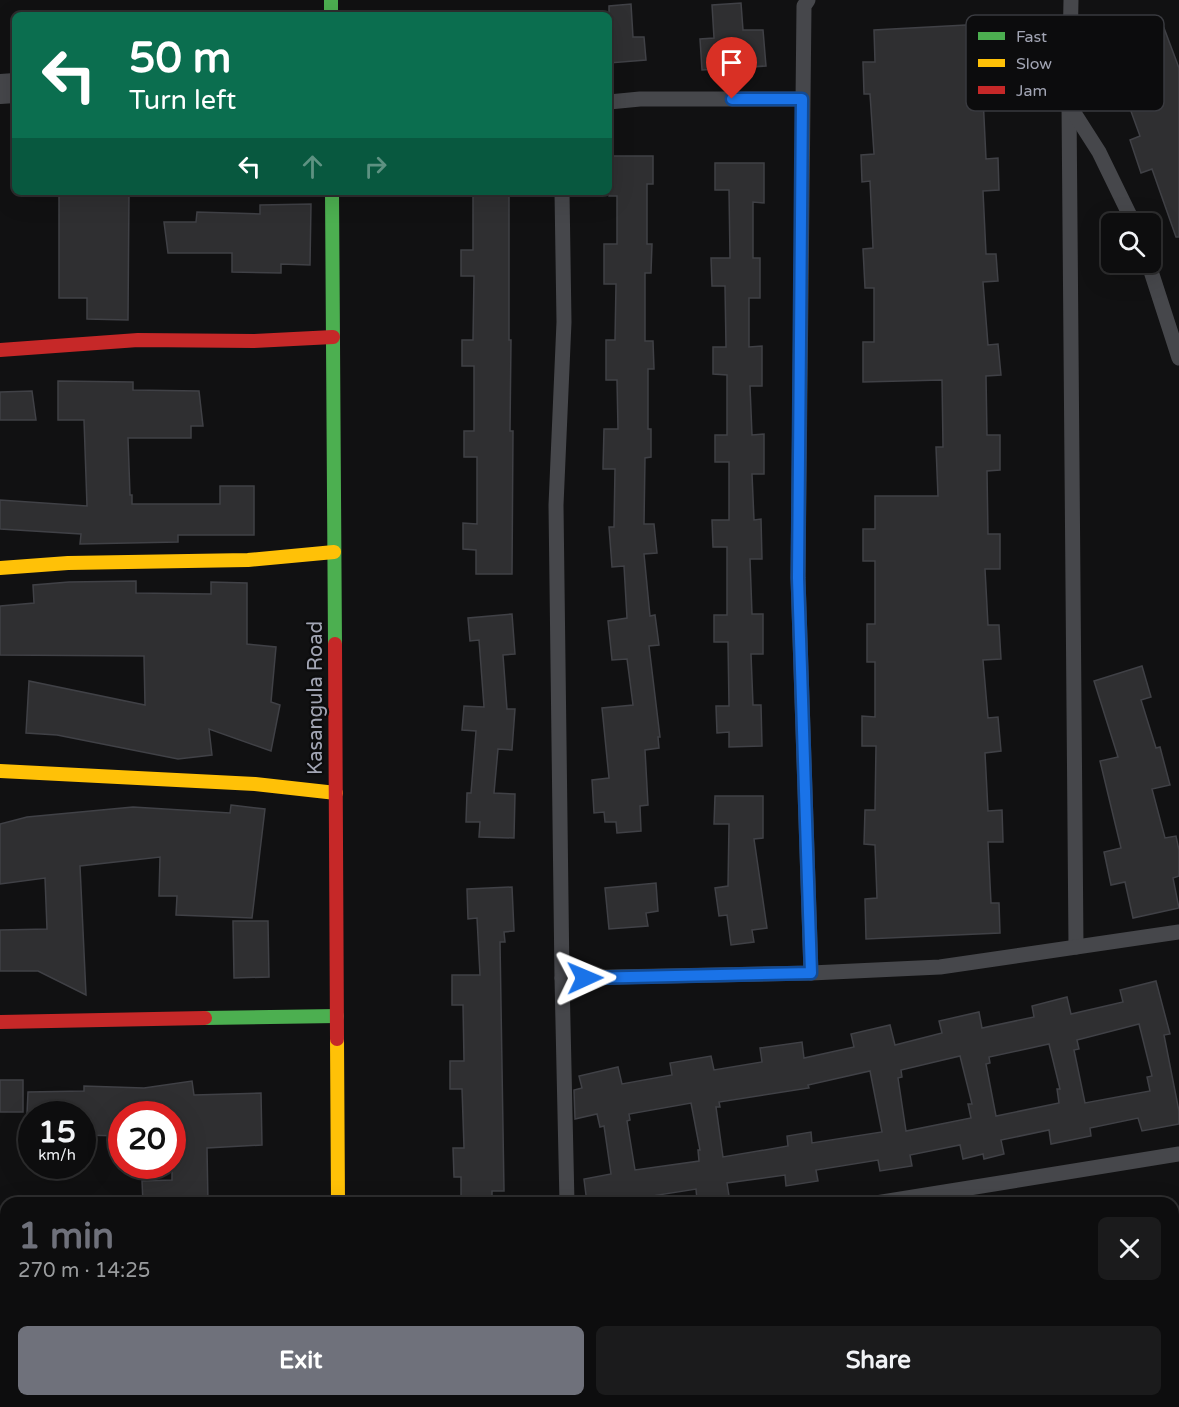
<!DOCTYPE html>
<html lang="en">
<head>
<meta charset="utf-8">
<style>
	:root { --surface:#0d0d0e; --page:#1b1b1c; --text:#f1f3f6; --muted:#9a9c9e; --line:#2d2d2e; --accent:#6f717b }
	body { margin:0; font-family:"Varela Round",sans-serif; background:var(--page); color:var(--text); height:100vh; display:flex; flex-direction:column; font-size:22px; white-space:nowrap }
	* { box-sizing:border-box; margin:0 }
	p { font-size:20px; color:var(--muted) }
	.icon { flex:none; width:33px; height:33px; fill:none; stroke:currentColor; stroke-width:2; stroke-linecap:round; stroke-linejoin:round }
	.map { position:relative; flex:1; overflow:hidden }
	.side { position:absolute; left:0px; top:1197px; width:1179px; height:210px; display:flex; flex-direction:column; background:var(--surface); border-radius:18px 18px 0 0; box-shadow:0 6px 24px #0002,0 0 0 2px var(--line) }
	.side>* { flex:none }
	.banner { position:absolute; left:12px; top:12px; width:600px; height:183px; border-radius:9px; box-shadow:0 6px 24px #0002,0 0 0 2px var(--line); background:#0b6e4f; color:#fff; overflow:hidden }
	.controls { position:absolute; left:1101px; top:213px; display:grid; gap:12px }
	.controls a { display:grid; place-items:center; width:60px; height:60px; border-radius:9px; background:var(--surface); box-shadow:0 6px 24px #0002,0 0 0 2px var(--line); font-size:30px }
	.speed { position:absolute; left:18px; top:1101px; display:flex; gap:12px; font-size:30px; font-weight:700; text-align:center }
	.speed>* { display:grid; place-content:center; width:78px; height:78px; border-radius:50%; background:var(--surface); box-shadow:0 6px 24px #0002,0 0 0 2px var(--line); line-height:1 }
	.speed small { font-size:15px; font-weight:400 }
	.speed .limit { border:9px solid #d22; background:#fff; color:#111 }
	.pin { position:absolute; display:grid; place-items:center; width:51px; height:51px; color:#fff; margin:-62px -26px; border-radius:50% 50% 50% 0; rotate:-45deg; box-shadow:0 0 6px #0007 }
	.pin .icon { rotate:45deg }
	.me { position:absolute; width:66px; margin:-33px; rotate:89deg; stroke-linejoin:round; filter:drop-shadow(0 0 4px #0008) }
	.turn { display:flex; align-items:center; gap:21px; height:126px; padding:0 18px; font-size:27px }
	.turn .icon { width:78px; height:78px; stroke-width:2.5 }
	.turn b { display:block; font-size:42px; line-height:51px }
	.lanes { display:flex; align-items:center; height:57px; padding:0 18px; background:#0003; justify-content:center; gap:30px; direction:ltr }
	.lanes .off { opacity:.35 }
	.round { display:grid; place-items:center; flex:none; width:63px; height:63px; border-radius:9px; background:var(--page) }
	.head { display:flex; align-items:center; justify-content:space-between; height:102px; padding:0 18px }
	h1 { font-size:36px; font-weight:700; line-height:45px; color:var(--accent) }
	.cta { display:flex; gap:12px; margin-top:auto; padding:12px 18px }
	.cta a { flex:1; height:69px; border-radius:9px; background:var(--accent); color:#fff; font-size:24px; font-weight:700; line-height:69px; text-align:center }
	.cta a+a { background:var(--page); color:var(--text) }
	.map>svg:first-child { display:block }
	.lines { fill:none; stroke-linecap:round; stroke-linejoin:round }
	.stream { stroke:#252b33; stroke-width:9 }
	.building { fill:#2f2f31; stroke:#404146; stroke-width:1.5; fill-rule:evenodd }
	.lane { stroke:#46474b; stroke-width:15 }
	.street { stroke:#46474b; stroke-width:30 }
	.fast { stroke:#4caf50; stroke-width:14 }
	.slow { stroke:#ffc107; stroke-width:14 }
	.jam { stroke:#c62828; stroke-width:14 }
	.route-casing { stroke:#114b97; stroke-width:15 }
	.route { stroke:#1a73e8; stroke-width:10 }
	.labels { text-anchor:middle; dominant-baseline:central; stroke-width:4.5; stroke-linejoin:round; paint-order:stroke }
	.street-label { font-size:20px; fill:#a2a5b4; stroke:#0c0c0d }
	.key { fill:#0c0c0d; stroke:#393a3f; stroke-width:1.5 }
	.key-label { font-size:16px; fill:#a2a5b4 }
</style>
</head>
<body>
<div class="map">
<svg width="1179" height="1407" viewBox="0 0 1179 1407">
	<rect width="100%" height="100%" fill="#111112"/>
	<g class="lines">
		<polyline class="stream" points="1156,1407 1179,1402"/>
	</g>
	<g class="building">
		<polygon points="741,3 743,30 763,30 766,66 702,70 700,39 714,38 712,5"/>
		<polygon points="631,4 633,37 644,37 646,60 609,63 609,6"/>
		<polygon points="984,24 987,61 1000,60 1002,95 983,97 986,159 998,158 999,190 983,191 986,254 996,254 998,281 983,282 988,345 998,344 1001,375 986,376 987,435 1000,435 1000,470 987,471 988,534 1000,534 1000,569 985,569 988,625 999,625 1001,659 983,660 988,718 998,717 1001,751 985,753 988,811 1002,810 1003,842 988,842 991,903 999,903 1000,933 866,939 865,899 877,898 875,845 864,844 865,810 875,810 876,746 862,746 862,716 875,717 875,662 867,662 867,624 875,624 875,561 863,561 863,529 875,529 875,496 938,496 936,447 943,447 942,380 863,382 863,342 874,342 874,288 865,288 863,249 873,248 870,181 862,182 861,155 874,154 870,94 864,94 863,62 875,62 874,30"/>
		<polygon points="1164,28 1179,68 1179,237 1176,237 1152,169 1141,173 1130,140 1140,136 1108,48"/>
		<polygon points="609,156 653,156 653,184 647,184 647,244 652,244 651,273 645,273 645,341 653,341 654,369 648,369 648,429 651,429 651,457 645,458 644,524 654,524 657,553 644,554 650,616 655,615 659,645 649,646 660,737 658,737 659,748 645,750 648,805 640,806 641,831 617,833 616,822 605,822 604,812 594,813 592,780 609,778 602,708 633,705 627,659 612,660 608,621 627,618 624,566 612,567 609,527 614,527 615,469 603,469 604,429 618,429 617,380 606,380 606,340 615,340 616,284 604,284 604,244 617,244 617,196 609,196"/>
		<polygon points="715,163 764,163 764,203 753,202 753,258 760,258 760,298 749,298 749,347 762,346 762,386 750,386 752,435 764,434 764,474 752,474 754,520 761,519 762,559 750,559 752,614 763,614 763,654 751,654 753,705 761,705 762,746 729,747 729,732 717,733 716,706 729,706 728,642 714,642 714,615 727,615 727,547 713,547 712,520 729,520 729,462 715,462 715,435 727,435 727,375 713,374 713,347 726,347 725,286 712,286 711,258 730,258 729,190 715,190"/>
		<polygon points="59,192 129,192 128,320 87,319 87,298 59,298"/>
		<polygon points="473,192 509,192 509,340 511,340 510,431 513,431 512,574 476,574 476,550 463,549 463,523 477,524 477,457 464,457 464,431 474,431 474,366 462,366 462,340 473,340 474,276 461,276 461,250 473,250"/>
		<polygon points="311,204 310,265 281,264 281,273 232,272 232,253 168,253 164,222 196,222 197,212 260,214 260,205"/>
		<polygon points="58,381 133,382 133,390 199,391 203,426 191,426 191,438 128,438 130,495 132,495 132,504 220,504 220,486 254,486 254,535 178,535 178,542 80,544 81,534 0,529 0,500 87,506 84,420 58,420"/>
		<polygon points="32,391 36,420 0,420 0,392"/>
		<polygon points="136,581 136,593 211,594 211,582 247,583 247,644 276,647 271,702 280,705 271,751 209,729 212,755 178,759 57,735 26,733 29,681 145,705 144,656 0,655 0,606 34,603 33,585 69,582"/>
		<polygon points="512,614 515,654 503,655 507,709 515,709 512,750 498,749 494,793 515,794 514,838 479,837 480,822 466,822 467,793 471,793 476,731 462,730 464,706 484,707 479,640 470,641 468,618"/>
		<polygon points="1142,666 1151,697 1141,700 1156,748 1160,747 1170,785 1152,789 1165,838 1176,836 1179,850 1179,876 1173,878 1179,908 1133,918 1125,882 1111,885 1104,852 1121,848 1100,761 1118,757 1094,681"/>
		<polygon points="715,796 763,796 763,838 754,839 767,928 752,930 754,942 731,945 727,915 719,916 715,888 728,886 729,824 714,824"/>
		<polygon points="231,805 265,809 252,918 176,915 177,896 159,896 160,857 80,866 86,995 38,971 0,971 0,930 47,929 45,878 0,884 0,824 27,817 133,807 230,813"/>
		<polygon points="656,883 658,911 646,913 648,926 609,929 605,888"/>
		<polygon points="512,887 514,931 504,932 505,942 500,942 504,1191 492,1191 492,1203 461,1203 461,1177 454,1177 453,1148 464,1148 462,1089 450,1089 450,1061 464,1061 463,1005 452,1005 452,975 480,975 477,918 468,919 467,889"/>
		<polygon points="233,921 268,921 269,977 234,978"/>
		<path d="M1156 981 1170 1034 1164 1035 1179 1111V1124L1142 1131 1138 1118 1090 1128 1091 1136 1051 1144 1049 1130 1001 1140 1004 1154 984 1159 983 1154 963 1159 960 1145 910 1155 912 1166 880 1171 878 1160 816 1170 818 1181 786 1186 785 1175 727 1183 730 1202 725 1203H710V1198L697 1200 696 1189 639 1198 640 1203H587L584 1179 611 1174 604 1126 600 1127 597 1114 575 1119 574 1090 582 1088 579 1076 618 1067 622 1084 672 1075 670 1063 711 1056 714 1070 762 1062 760 1048 802 1042 804 1058 854 1047 851 1034 890 1025 895 1045 942 1033 939 1021 979 1012 982 1028 1034 1017 1032 1006 1067 997 1071 1014 1123 1002 1120 990ZM1139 1024 1152 1076 1147 1077 1150 1091 1085 1103 1074 1050 1079 1049 1077 1040ZM1049 1044 1060 1089H1057L1059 1103 996 1116 986 1064 990 1063 989 1057ZM960 1056 972 1104H968L971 1118 906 1131 898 1078 902 1077 901 1070ZM870 1071 882 1132 812 1143 811 1132 787 1136 788 1146 723 1157 716 1107H720L719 1102 809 1088 808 1085ZM691 1103 700 1150H698L699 1161 635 1170 627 1121 630 1120 629 1114Z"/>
		<rect x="0" y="1080" width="23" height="32"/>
		<polygon points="192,1081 194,1095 261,1093 262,1145 207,1148 208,1203 143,1203 142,1181 172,1180 172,1114 122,1114 122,1136 82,1135 82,1114 27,1114 28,1092 84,1091 84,1086 144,1088"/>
	</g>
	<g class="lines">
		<g class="lane">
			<polyline points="808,0 804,6 798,578 811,973"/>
			<polyline points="1071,0 1069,105 1076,947"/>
			<polyline points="609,102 640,99 802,99"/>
			<polyline points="1069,105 1099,152 1134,224"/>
			<polyline points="562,192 564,322 556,505 562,978 567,1203"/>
			<polyline points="1148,262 1179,358"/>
			<polyline points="562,978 811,973 940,967 1179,932"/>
			<polyline points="876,1203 1179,1154"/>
		</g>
		<g class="street">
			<polyline points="0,89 15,88"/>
			<polyline points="0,1282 6,1282"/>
		</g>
		<g class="fast">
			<polyline points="331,0 331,15"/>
			<polyline points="332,192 335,644"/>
			<polyline points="205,1018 337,1016"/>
		</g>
		<g class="slow">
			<polyline points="0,568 68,563 248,560 334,552"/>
			<polyline points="0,771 255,784 336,793"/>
			<polyline points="337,1039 338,1203"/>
			<polyline points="339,1401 339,1407"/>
		</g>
		<g class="jam">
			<polyline points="0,350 138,340 254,341 333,337"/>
			<polyline points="335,644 337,1039"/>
			<polyline points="0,1022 205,1018"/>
		</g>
	</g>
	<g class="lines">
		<defs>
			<polyline id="route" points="585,978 811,973 798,578 802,99 732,99"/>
		</defs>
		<use href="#route" class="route-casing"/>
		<use href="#route" class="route"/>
	</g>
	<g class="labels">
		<g class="street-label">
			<text transform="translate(316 698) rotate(-90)">Kasangula Road</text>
		</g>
	</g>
	<rect x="966" y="15" width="198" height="96" rx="9" class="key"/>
	<rect x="978" y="32" width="27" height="8" fill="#4caf50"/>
	<rect x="978" y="59" width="27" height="8" fill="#ffc107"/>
	<rect x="978" y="86" width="27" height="8" fill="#c62828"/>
	<g class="key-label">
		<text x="1016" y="42">Fast</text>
		<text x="1016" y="69">Slow</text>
		<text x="1016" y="96">Jam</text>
	</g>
</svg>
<div class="controls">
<a><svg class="icon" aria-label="search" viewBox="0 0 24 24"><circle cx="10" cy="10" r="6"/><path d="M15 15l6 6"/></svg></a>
</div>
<div class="speed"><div>15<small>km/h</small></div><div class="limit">20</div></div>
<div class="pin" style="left:732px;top:99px;background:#d93025"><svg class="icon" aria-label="arrive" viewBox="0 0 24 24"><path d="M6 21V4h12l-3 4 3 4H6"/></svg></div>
<svg class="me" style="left:585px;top:978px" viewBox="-20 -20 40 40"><path d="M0-17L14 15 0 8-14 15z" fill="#1a73e8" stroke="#fff" stroke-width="4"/></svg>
<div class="banner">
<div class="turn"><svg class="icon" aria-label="left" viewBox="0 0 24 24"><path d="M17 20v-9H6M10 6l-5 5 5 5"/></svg><div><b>50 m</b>Turn left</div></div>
<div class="lanes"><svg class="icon" aria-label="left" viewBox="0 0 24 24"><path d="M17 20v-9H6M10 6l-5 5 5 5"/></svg><svg class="icon off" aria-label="ahead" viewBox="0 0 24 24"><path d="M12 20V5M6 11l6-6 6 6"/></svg><svg class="icon off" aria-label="right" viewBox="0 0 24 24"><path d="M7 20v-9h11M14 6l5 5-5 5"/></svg></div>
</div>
<section class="side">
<div class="head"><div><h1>1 min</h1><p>270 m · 14:25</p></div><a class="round"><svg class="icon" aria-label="close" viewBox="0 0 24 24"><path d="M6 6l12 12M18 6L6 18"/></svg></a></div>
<div class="cta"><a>Exit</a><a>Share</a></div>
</section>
</div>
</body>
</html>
